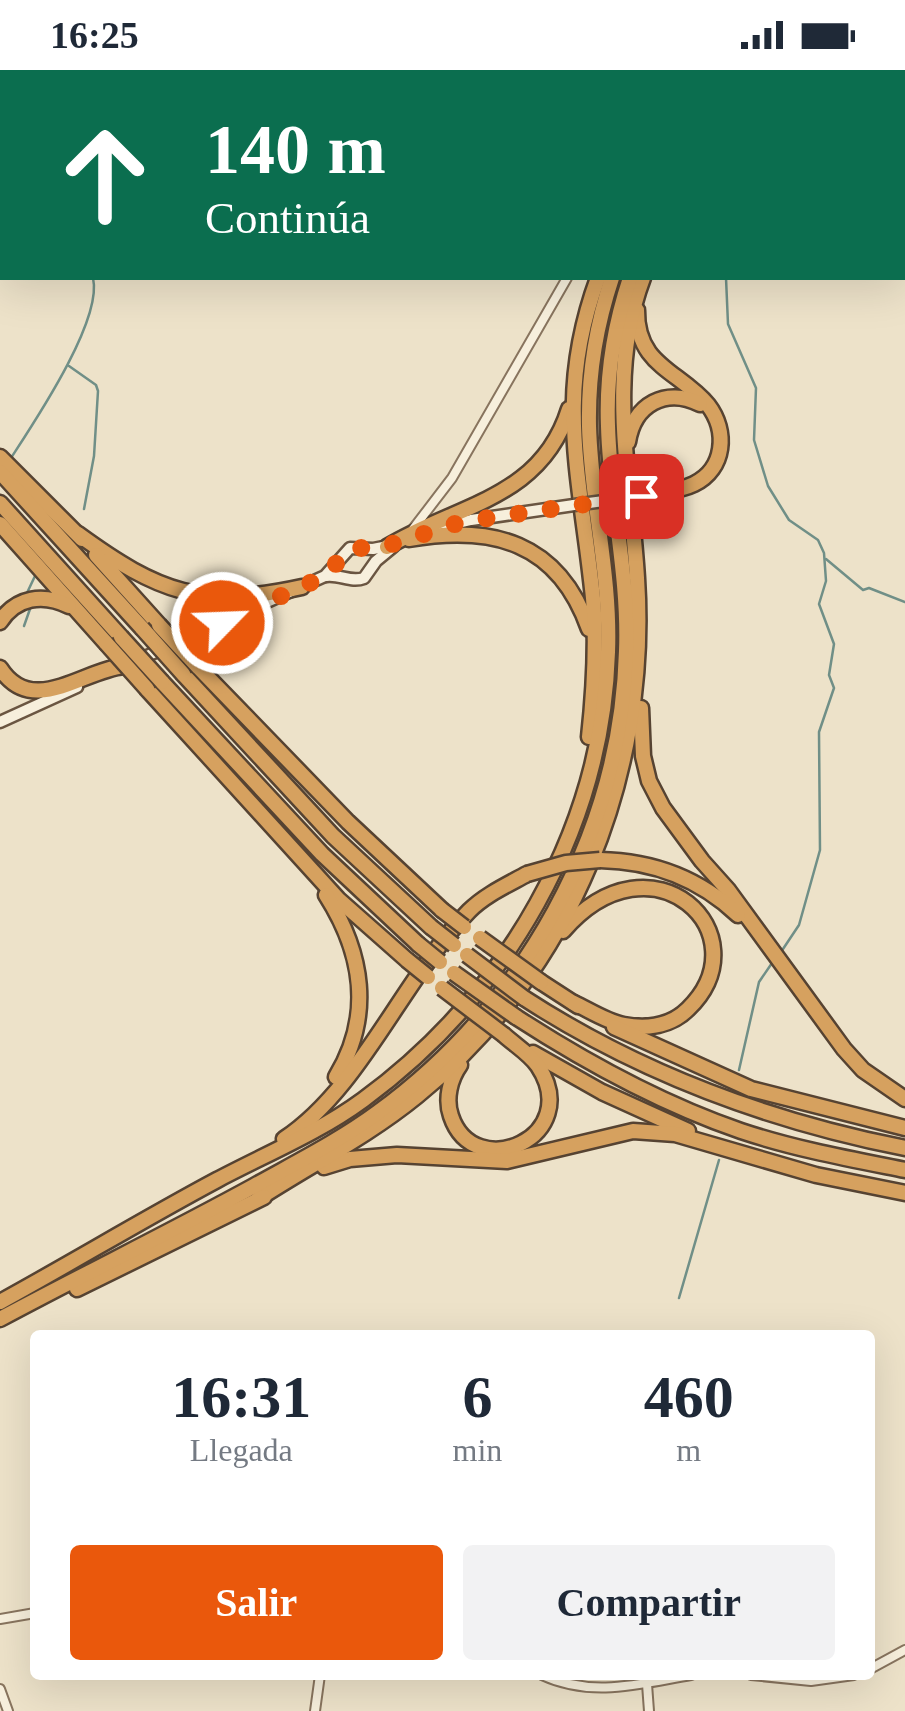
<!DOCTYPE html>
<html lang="es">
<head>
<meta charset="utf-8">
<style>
	:root { --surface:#fff; --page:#f2f2f3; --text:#1f2937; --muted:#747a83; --accent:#ea580c }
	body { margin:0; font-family:Georgia,serif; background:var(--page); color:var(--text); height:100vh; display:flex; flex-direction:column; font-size:38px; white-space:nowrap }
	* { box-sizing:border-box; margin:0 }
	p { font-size:32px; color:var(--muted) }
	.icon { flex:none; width:55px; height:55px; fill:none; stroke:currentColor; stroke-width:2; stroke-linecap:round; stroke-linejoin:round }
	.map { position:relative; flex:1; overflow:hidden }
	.drawer { position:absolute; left:30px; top:1260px; width:845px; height:350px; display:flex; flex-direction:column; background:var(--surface); border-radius:10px; box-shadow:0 10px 40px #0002 }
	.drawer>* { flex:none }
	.hud { position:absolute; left:0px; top:0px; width:905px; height:210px; box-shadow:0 10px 40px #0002; background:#0b6e4f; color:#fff; overflow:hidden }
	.pin { position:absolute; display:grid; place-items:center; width:85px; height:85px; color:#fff; margin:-42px; border-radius:20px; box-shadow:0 5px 15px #0006 }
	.me { position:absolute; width:110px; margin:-55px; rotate:66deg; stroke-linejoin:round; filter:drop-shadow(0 0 8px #0008) }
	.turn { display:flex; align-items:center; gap:35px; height:210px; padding:0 40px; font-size:45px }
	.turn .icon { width:130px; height:130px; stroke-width:2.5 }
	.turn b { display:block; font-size:70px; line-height:85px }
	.eta { display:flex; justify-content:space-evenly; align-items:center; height:170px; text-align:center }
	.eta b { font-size:60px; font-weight:600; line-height:70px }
	.action { display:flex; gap:20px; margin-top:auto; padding:20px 40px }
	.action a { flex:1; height:115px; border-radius:10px; background:var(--accent); color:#fff; font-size:40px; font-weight:600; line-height:115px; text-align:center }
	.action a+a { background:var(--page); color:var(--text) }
	.status { display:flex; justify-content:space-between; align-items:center; height:70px; padding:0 50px; background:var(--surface); direction:ltr }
	.status svg { height:28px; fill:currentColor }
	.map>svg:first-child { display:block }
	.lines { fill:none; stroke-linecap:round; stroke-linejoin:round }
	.stream { stroke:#708f87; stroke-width:2.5 }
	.street-casing { stroke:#88745e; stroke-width:12 }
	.secondary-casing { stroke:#6a5541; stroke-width:15 }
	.highway-casing { stroke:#564332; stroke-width:19 }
	.street { stroke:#f7efdc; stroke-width:8 }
	.secondary { stroke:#f7efdc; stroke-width:10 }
	.highway { stroke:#d6a15f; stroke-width:14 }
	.secondary-bridge-casing { stroke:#6a5541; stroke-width:15; stroke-linecap:butt }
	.highway-bridge-casing { stroke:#564332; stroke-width:19; stroke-linecap:butt }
	.secondary-bridge { stroke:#f7efdc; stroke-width:10 }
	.highway-bridge { stroke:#d6a15f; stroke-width:14 }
	.route { stroke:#ea580c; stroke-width:18; stroke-dasharray:0 32.4 }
</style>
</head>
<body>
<div class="status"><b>16:25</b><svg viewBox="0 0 49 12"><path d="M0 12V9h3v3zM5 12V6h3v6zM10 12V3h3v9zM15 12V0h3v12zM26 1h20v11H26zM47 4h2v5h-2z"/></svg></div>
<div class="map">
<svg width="905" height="1641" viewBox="0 0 905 1641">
	<rect width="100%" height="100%" fill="#ede2c9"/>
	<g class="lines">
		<g class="stream">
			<polyline points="26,0 29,2"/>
			<polyline points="684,0 684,2"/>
			<polyline points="726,208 728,254 756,318 754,370 768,416 789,450 818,470 824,483 826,511 819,534 834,574 829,605 834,618 819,662 820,780 799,855 781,882"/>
			<polyline points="69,296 96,315 98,321 94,386 84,439"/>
			<path d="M11 388C35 351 103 250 93 208"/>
			<polyline points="826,489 863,520 869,518 905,532"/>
			<polyline points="26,525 35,506"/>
			<polyline points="24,556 30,539"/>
			<polyline points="739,1000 759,912 772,893"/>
			<polyline points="679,1228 719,1090"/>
		</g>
		<defs>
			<g id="street">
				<polyline points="116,0 119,2"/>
				<polyline points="206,2 207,0"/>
				<polyline points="723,2 724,0"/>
				<polyline points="0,168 2,167"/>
				<polyline points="413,459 452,408 567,208"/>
				<polyline points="0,1549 35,1543"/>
				<polyline points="870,1599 905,1580"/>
				<path d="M542 1605C592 1628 639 1614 691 1605"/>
				<polyline points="751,1605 811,1611 854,1605"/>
				<polyline points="647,1614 649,1641"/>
				<polyline points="0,1619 8,1641"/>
				<polyline points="315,1641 320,1605"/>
			</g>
			<g id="secondary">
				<polyline points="437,458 471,450 574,435"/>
				<path d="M326 506C340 504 351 513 364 508L376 491 393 477"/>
				<polyline points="138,590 325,506 350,478 373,479 393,475"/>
				<polyline points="0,652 77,617"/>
			</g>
			<g id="highway">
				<polyline points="760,2 763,0"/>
				<polyline points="779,2 783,0"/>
				<polyline points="800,2 804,0"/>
				<polyline points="823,2 828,0"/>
				<path d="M637 240C636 296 680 301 708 335 728 361 725 399 694 414 678 422 658 422 641 426"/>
				<path d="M628 372C634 334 666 317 700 334"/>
				<polyline points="0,387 82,469"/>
				<polyline points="0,402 142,558"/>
				<polyline points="0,433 121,567"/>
				<polyline points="0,454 106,573"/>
				<path d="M78 464C159 523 202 539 302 517"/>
				<path d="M409 469C492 455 558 471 589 559"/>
				<path d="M387 477C458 434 541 429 569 339"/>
				<polyline points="96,485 159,555"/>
				<path d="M0 552C16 527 43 523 69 536"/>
				<polyline points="198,597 348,752 442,840"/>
				<path d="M0 598C32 648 83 600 124 596"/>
				<polyline points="183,604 333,766 431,857"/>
				<polyline points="162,612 322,784 418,874"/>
				<polyline points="147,619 338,829 407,890"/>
				<polyline points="641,638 643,686 649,711 663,738 702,791 728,820 844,979 863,1000 905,1029"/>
				<path d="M589 667C594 621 597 574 593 528 581 408 554 327 598 208"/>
				<path d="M600 790C654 791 699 808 738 845"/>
				<path d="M326 825C363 883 373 946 336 1007"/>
				<path d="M563 861C653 757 764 865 688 939 671 956 647 959 624 955 607 952 589 940 574 933"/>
				<polyline points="541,912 578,936"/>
				<path d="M524 928C641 1004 769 1051 905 1078"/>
				<path d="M516 947C587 993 662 1034 741 1061 795 1079 850 1089 905 1100"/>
				<polyline points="614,957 751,1019 905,1058"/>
				<polyline points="533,983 602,1022 688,1061"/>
				<path d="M460 995C450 1009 445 1029 451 1046 474 1115 585 1067 538 996 530 984 515 975 504 965"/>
				<path d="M284 1069C361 1018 403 908 469 841 485 825 507 815 527 804"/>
				<polyline points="324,1097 350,1089 397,1085 507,1091 633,1061 675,1064 816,1105 905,1123"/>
				<path d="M258 1129C312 1094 368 1066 417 1026 572 901 650 704 637 508 631 407 606 306 643 208"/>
				<polyline points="77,1219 264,1127"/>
				<path d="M0 1232C73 1192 144 1149 217 1110 266 1084 318 1063 363 1030 506 925 602 761 608 582 611 505 591 432 589 356 588 305 596 256 612 208"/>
				<path d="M0 1249C84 1204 170 1162 254 1116 295 1093 339 1071 377 1043 524 936 621 764 626 581 629 505 610 432 608 356 606 305 614 256 630 208"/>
			</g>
		</defs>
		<use href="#street" class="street-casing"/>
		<use href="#secondary" class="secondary-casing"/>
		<use href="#highway" class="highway-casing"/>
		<use href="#street" class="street"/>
		<use href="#secondary" class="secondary"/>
		<use href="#highway" class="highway"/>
		<defs>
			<polyline id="secondary-bridge" points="574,435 641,426"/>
			<g id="highway-bridge">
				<polyline points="159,555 198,597"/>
				<polyline points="142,558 183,604"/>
				<polyline points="121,567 162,612"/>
				<polyline points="106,573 147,619"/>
				<polyline points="527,804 566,793 600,790"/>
				<polyline points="442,840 464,857"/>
				<polyline points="431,857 454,875"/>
				<polyline points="480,868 541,912"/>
				<polyline points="418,874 440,892"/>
				<polyline points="467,885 524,928"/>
				<polyline points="407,890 428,907"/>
				<polyline points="454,903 516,947"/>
				<polyline points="442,918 504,965"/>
			</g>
		</defs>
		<use href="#secondary-bridge" class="secondary-bridge-casing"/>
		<use href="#highway-bridge" class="highway-bridge-casing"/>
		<use href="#secondary-bridge" class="secondary-bridge"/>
		<use href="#highway-bridge" class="highway-bridge"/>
	</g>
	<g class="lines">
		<polyline class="route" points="222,553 325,506 350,478 380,478 461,452 641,426"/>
	</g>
</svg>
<div class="pin" style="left:641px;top:426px;background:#d93025"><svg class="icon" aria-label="arrive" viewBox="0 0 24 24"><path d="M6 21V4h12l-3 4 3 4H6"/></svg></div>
<svg class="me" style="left:222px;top:553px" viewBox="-20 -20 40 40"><circle r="17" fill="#ea580c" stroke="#fff" stroke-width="3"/><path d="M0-11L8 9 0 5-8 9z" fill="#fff"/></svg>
<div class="hud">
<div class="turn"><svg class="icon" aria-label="ahead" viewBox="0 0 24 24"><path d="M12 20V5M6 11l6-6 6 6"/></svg><div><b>140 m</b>Continúa</div></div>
</div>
<section class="drawer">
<div class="eta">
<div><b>16:31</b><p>Llegada</p></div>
<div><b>6</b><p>min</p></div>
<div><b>460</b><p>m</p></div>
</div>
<div class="action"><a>Salir</a><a>Compartir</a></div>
</section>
</div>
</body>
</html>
